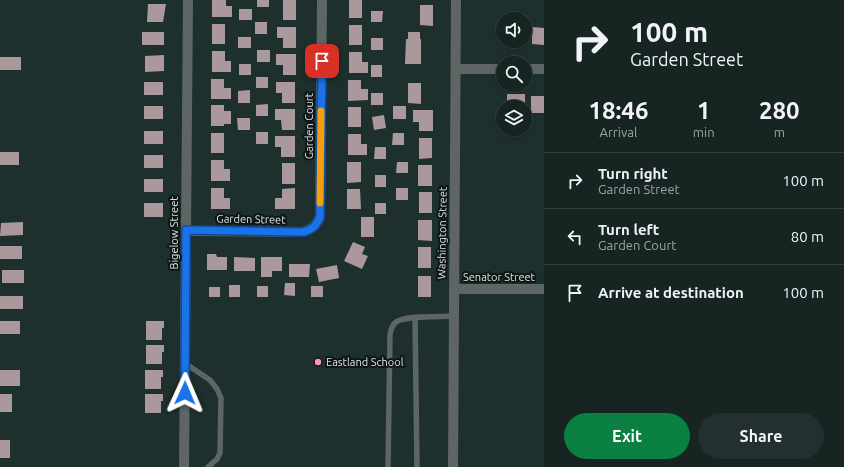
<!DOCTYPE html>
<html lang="en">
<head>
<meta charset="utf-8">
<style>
	:root { --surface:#162422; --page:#23302f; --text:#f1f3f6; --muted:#9ea4a5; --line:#354140; --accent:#0b8043 }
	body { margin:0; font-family:Ubuntu,sans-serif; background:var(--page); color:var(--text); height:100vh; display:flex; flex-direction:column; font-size:15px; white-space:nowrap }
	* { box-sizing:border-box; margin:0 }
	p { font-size:13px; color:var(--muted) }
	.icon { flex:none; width:22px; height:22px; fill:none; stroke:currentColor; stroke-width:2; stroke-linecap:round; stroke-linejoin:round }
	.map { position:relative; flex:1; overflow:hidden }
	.drawer { display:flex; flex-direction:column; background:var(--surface); width:300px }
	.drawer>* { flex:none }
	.guide { background:#162422; color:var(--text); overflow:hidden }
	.controls { position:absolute; left:496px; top:12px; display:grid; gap:8px }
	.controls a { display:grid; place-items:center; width:36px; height:36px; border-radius:50%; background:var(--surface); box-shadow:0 2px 6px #0003,0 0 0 1px var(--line); font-size:20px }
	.pin { position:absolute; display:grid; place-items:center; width:34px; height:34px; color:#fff; margin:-17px; border-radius:8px; box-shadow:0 2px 6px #0006 }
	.me { position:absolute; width:44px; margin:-22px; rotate:1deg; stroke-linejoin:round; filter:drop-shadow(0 0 3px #0008) }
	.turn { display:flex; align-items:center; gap:14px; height:84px; padding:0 20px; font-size:18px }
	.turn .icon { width:52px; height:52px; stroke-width:2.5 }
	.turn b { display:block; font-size:28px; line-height:34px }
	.eta { display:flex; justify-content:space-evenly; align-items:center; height:68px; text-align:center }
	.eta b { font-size:24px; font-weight:600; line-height:28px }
	.action { display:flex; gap:8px; margin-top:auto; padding:8px 20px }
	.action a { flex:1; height:46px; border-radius:24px; background:var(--accent); color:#fff; font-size:16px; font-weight:600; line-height:46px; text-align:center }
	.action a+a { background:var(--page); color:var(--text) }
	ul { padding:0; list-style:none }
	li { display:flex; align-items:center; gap:12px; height:56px; padding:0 20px; border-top:1px solid var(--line) }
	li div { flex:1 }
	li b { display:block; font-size:15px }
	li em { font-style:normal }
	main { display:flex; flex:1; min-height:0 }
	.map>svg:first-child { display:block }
	.building { fill:#ab989c }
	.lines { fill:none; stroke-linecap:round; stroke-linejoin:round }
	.lane { stroke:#5d6664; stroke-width:5.5 }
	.street { stroke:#5d6664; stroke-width:10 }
	.route-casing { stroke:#114b97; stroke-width:10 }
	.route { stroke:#1a73e8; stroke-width:7 }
	.slow { stroke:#f59e0b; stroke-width:7 }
	.poi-dot { fill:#f29aad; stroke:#0e1615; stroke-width:1.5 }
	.labels { text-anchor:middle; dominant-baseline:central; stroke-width:4; stroke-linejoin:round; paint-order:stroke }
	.street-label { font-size:11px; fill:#dae5e3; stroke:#0e1615 }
	.poi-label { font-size:11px; fill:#dae5e3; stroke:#0e1615; text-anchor:start }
</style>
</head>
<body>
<main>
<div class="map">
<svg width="544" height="467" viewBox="0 0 544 467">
	<rect width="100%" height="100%" fill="#1e302d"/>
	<g class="building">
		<polygon points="212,0 226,0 226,6 232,6 232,17 212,17"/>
		<rect x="257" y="0" width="12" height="7"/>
		<rect x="283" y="0" width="13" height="20"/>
		<rect x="349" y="0" width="13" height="18"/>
		<polygon points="148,4 166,4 163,22 147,22"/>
		<polygon points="420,5 433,5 433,26 420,25"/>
		<rect x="239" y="9" width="13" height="11"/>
		<polygon points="371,11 383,11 382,22 371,22"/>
		<rect x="255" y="22" width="12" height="12"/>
		<rect x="212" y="24" width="13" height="20"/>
		<rect x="349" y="25" width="13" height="20"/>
		<polygon points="277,27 296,27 296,48 283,48 283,38 277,38"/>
		<polygon points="532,27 544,28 544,45 532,44"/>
		<rect x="142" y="32" width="22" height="13"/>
		<polygon points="408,32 420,32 420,39 421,39 421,64 405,64 406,39 408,39"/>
		<rect x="238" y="37" width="13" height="11"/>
		<rect x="371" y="38" width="12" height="12"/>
		<polygon points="507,41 525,41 524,45 506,45"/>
		<rect x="257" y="50" width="13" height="12"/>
		<polygon points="212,51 225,51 225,61 231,61 231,72 212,72"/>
		<polygon points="349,52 362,52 362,62 368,62 368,73 349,73"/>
		<polygon points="276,54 296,54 296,75 283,75 283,65 276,65"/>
		<polygon points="164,55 164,71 145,72 145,56"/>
		<rect x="0" y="57" width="21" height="13"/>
		<rect x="239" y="64" width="12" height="11"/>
		<rect x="371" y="65" width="11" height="12"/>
		<rect x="256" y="77" width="12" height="11"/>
		<polygon points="211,79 224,79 224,88 231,88 231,99 211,99"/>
		<polygon points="348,80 361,80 361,89 368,89 368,100 348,101"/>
		<rect x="144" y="82" width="19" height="13"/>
		<polygon points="276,82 295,82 295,103 282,103 282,93 276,93"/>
		<polygon points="408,83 421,83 421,104 408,103"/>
		<polygon points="250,90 250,103 238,103 238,91"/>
		<rect x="371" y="93" width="12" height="12"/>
		<rect x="507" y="94" width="18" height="13"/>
		<rect x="531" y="96" width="13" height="17"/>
		<polygon points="268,104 268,116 256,116 256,105"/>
		<polygon points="211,105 224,105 224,111 231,111 231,124 224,124 224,126 211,126"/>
		<rect x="144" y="106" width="19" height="13"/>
		<rect x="393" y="106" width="13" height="13"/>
		<rect x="348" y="107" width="13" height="20"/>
		<polygon points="275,109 295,109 295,130 282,130 281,120 275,120"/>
		<polygon points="413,110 433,110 433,131 419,131 419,122 413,122"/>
		<polygon points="384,115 386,128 374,130 372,117"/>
		<polygon points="237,118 250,118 250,130 238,130"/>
		<rect x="144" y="131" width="19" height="13"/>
		<rect x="256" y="132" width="12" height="12"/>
		<rect x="211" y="133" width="13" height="20"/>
		<polygon points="393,133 404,133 404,145 392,145"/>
		<polygon points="348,134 361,134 361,144 367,144 367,155 348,155"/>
		<polygon points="275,136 295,136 295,157 281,157 281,147 275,147"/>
		<polygon points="419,138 432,138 432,158 419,159"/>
		<polygon points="375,147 386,147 386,159 374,159"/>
		<rect x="0" y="152" width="19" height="13"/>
		<rect x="144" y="155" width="19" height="13"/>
		<polygon points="211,160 224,160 224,169 230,169 230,181 211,181"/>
		<polygon points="347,162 361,162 361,182 347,183"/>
		<polygon points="397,162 408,162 408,173 396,173"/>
		<rect x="282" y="163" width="13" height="21"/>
		<rect x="418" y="165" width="14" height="21"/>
		<rect x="375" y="175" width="11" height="12"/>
		<rect x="144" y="179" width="19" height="13"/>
		<polygon points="211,188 224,188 224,198 230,198 230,209 211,209"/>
		<polygon points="295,188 295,209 275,209 275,198 282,198 282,189"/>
		<rect x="396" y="188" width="12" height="12"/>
		<polygon points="347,189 360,189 361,209 347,209"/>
		<rect x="419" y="192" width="13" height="21"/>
		<rect x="144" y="203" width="19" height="14"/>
		<rect x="375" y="203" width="11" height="11"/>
		<rect x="361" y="217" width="13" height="20"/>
		<polygon points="418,220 432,220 432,241 418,240"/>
		<polygon points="23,222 23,235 0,236 1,223"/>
		<polygon points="353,242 365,247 362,254 368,256 362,269 344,261"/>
		<rect x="0" y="246" width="22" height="13"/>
		<rect x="418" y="247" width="13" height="21"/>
		<polygon points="207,254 216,254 217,257 227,257 227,270 207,270"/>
		<polygon points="234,257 255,258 255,271 234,271"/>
		<polygon points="261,257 282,257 282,271 272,271 272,277 261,277"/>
		<polygon points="289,264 310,264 309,277 289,277"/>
		<polygon points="337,265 339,278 319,282 316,269"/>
		<rect x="2" y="270" width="22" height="13"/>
		<rect x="418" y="276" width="13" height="21"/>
		<polygon points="285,283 295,283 295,296 284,295"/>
		<rect x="229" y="285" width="11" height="12"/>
		<rect x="257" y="286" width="11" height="11"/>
		<rect x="311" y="286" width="12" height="11"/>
		<rect x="209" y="287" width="11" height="10"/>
		<rect x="0" y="296" width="23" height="13"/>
		<rect x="0" y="321" width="20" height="13"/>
		<polygon points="146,321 164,321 164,328 162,328 162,340 146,340"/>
		<polygon points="146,345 164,345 164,352 162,352 162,364 146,364"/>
		<rect x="0" y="370" width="20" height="16"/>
		<polygon points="145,370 163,370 163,377 161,377 161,389 145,389"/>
		<rect x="0" y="394" width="12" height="18"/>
		<polygon points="145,394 163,394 163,401 161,401 161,413 145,413"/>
		<rect x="0" y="440" width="10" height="18"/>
	</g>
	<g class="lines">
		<g class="lane">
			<polyline points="415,318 417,467"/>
			<polyline points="186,364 210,380 217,389 221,398 220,453 217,459 208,467"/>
			<path d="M388 467 390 334C391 330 392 325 396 322 406 315 441 317 454 316"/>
		</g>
		<g class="street">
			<polyline points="456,69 503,69"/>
			<polyline points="525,69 544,69"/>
			<path d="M186 231 303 232C312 229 316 226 320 217L322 0"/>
			<polyline points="454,289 544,289"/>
			<polyline points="184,467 188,0"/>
			<polyline points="453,467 456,0"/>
		</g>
	</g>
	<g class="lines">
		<defs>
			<path id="route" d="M185 393 186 230 303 232C312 230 316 226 320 217L322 61"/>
		</defs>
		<use href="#route" class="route-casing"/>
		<use href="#route" class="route"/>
		<polyline class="slow" points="320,203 321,111"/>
	</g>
	<circle class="poi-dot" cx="318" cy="362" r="4"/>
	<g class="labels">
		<g class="street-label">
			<text transform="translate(309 126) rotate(-90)">Garden Court</text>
			<text transform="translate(251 219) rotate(1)">Garden Street</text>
			<text transform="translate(174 233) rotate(-90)">Bigelow Street</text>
			<text transform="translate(442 233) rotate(-89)">Washington Street</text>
			<text x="499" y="277">Senator Street</text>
		</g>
		<g class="poi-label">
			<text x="326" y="362">Eastland School</text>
		</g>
	</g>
</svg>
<div class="controls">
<a><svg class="icon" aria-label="sound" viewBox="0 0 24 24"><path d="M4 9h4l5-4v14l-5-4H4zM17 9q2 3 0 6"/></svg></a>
<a><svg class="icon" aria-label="search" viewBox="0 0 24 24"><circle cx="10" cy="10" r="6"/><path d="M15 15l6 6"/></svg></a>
<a><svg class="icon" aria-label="layers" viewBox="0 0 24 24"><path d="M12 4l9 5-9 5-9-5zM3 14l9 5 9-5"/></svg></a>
</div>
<div class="pin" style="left:322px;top:61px;background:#d93025"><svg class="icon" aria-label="arrive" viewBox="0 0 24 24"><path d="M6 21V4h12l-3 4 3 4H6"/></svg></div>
<svg class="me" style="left:185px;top:393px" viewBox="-20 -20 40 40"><path d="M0-17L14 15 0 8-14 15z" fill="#1a73e8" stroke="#fff" stroke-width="4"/></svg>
</div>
<section class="drawer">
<div class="guide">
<div class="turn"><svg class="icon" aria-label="right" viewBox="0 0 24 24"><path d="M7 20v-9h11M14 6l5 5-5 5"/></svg><div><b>100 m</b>Garden Street</div></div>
</div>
<div class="eta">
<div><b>18:46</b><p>Arrival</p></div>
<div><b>1</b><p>min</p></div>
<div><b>280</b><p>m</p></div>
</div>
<ul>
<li><svg class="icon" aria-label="right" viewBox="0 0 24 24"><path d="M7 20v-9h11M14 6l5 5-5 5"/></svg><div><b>Turn right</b><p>Garden Street</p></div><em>100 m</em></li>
<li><svg class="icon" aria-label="left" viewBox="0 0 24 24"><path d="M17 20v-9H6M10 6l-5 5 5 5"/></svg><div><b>Turn left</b><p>Garden Court</p></div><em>80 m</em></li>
<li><svg class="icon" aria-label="arrive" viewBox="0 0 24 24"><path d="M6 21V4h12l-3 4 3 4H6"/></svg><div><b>Arrive at destination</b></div><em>100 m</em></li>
</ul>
<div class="action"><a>Exit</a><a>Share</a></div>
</section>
</main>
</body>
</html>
